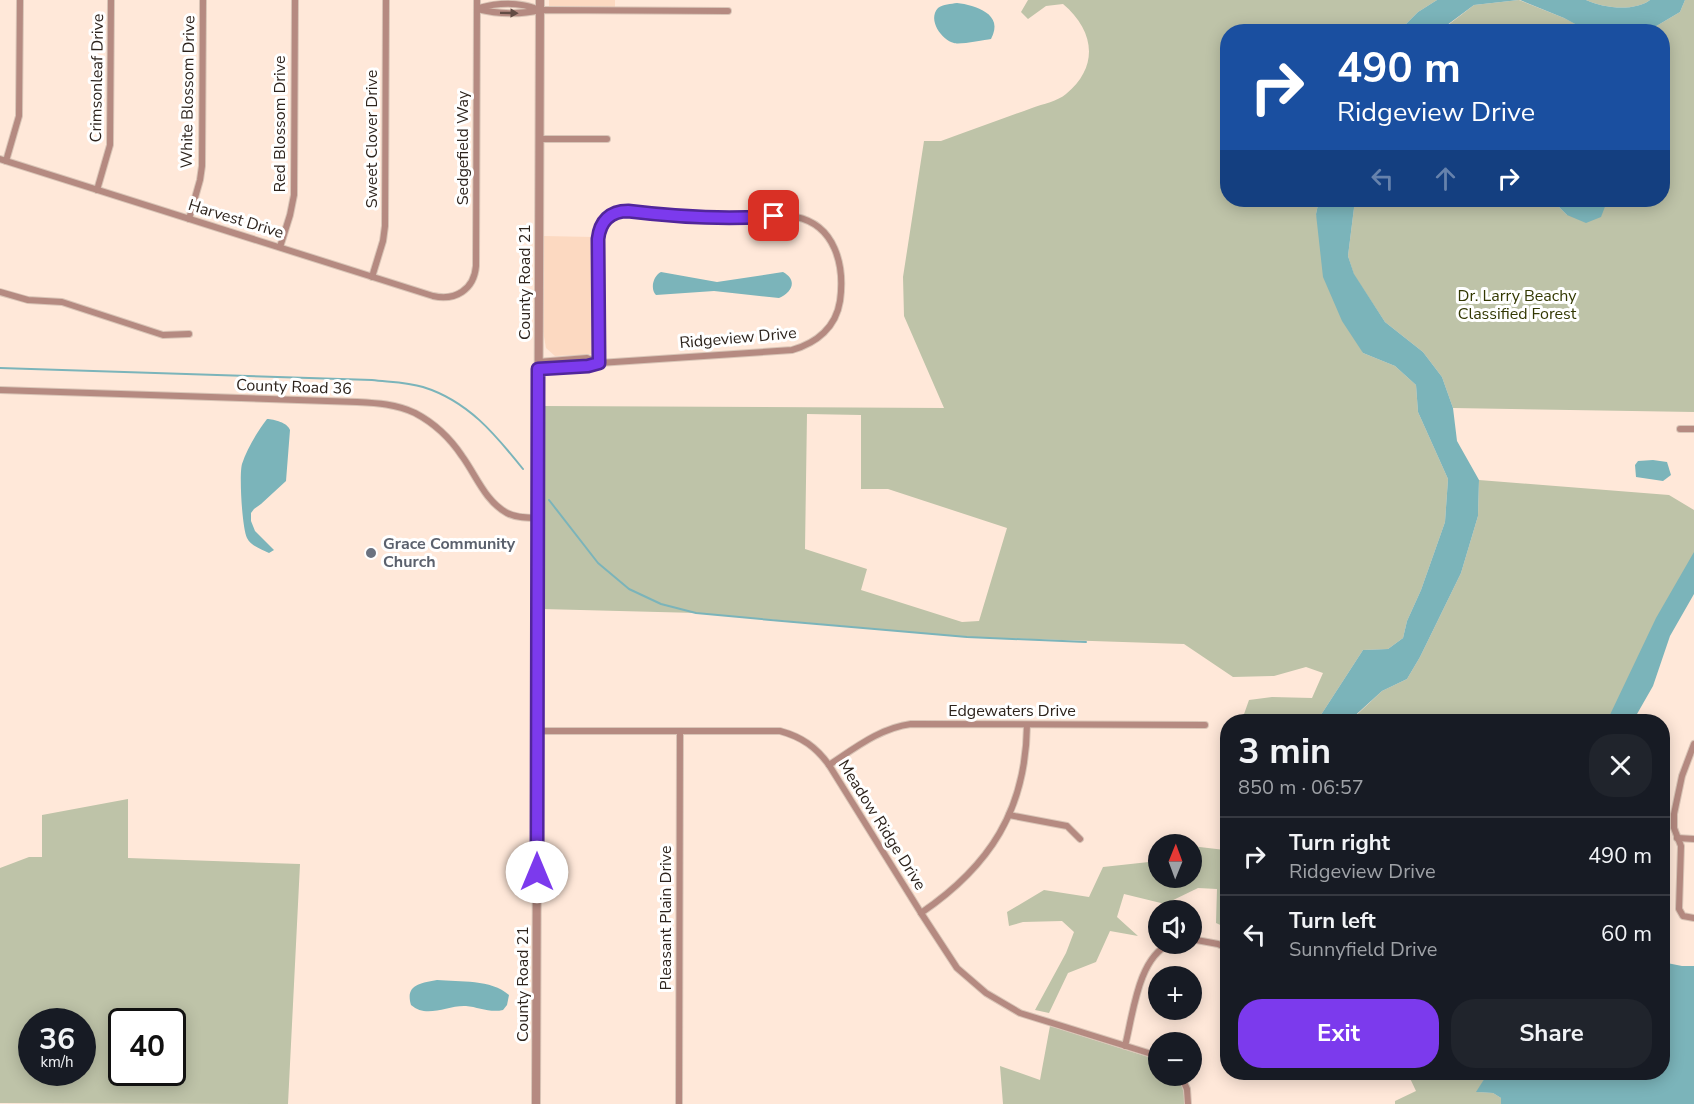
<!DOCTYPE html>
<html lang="en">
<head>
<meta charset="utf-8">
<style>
	:root { --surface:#171b24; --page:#20242c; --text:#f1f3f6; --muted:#9ea1a6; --line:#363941; --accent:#7c3aed }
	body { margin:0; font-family:"Nunito Sans",sans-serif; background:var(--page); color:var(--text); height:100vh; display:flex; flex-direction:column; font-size:22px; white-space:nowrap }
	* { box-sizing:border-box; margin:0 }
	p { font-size:20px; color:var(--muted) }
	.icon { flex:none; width:33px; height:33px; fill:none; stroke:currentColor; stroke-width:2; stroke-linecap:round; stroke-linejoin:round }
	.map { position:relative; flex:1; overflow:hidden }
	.panel { position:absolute; left:1220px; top:714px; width:450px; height:366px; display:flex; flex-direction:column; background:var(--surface); border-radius:24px; box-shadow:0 3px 15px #0003 }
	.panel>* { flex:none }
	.top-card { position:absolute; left:1220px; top:24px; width:450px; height:183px; border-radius:24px; box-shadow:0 3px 15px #0003; background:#1a4fa0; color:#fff; overflow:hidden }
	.needle { width:39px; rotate:1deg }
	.fabs { position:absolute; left:1148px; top:834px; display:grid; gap:12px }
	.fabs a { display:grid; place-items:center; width:54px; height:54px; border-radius:50%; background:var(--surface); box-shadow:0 3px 15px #0003; font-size:30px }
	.speed { position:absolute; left:18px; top:1008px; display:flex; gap:12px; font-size:30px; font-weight:700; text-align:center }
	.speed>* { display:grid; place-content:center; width:78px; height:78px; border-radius:50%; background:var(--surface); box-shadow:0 3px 15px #0003; line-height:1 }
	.speed small { font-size:15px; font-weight:400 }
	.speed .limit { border:3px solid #111; border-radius:9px; background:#fff; color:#111 }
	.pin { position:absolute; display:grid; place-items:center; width:51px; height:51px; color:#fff; margin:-26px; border-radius:12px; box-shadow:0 3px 9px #0006 }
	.me { position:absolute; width:66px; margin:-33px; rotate:0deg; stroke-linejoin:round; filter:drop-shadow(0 0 4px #0008) }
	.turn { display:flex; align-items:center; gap:21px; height:126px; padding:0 18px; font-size:27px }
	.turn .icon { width:78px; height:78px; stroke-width:2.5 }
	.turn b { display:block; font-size:42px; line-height:51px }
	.lanes { display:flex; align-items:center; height:57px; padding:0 18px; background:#0003; justify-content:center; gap:30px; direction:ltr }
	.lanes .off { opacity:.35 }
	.round { display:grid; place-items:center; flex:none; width:63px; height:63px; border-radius:24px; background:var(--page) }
	.summary { display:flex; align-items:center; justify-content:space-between; height:102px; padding:0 18px }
	h1 { font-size:36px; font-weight:700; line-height:45px }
	.button { display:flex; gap:12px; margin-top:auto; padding:12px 18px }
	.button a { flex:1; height:69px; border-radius:24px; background:var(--accent); color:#fff; font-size:24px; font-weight:700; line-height:69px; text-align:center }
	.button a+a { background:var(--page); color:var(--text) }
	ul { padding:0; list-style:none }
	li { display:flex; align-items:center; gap:18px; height:78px; padding:0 18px; border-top:2px solid var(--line) }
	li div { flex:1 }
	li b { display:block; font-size:22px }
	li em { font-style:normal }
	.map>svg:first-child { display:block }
	.built { fill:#fcd9c1 }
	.green { fill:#bec3a8; fill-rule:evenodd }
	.water { fill:#7bb4ba }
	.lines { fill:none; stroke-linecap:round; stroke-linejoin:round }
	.stream { stroke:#7bb4ba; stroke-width:2 }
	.minor-casing { stroke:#d9c5b7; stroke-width:8 }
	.tertiary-casing { stroke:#d9c5b7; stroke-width:10 }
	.minor { stroke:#b58a81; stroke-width:6 }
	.tertiary { stroke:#b58a81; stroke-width:8 }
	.oneway { fill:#634c44 }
	.route-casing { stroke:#51269a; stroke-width:15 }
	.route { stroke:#7c3aed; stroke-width:10 }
	.worship-dot { fill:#6b7280; stroke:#fff; stroke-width:2 }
	.labels { text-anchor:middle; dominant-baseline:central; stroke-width:6; stroke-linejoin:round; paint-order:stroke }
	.street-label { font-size:16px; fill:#2d231c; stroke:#fff }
	.park-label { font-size:16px; fill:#333802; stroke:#fff }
	.worship-label { font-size:16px; font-weight:bold; fill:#5b616d; stroke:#fff; text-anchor:start }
</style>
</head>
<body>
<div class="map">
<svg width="1694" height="1104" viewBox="0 0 1694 1104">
	<rect width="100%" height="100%" fill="#ffe8d9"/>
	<g class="built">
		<polygon points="549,0 615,0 615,7 549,6"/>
		<polygon points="543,236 594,237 593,354 555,356 546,348 542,325"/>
	</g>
	<g class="green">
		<path d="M1028 0H1437L1418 12 1399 31 1227 32V200H1319L1316 214 1363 353 1395 366 1416 385 1418 412 1448 479 1445 522 1421 590 1407 621 1403 638 1388 649 1363 650 1317 721H1248L1243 717 1249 700 1272 697 1312 698 1323 673 1306 667 1274 676 1233 677 1184 644 967 637 697 613 542 609 543 406 944 408 904 316 903 277 924 141H941C971 130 1002 119 1032 108 1043 104 1058 101 1066 94 1100 66 1094 30 1063 4L1046 6 1028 19 1021 12ZM807 414 861 415V489H888L1007 528 979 621 962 622 861 590 867 569 805 549Z"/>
		<polygon points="1519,0 1564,18 1590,31 1439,32 1474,5"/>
		<path d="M1586 0H1650C1634 12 1603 8 1586 0Z"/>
		<polygon points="1685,0 1694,0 1694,412 1453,408 1442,377 1423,352 1385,322 1354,275 1348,256 1355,200 1552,200 1567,215 1606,205 1601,200 1662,200 1662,32 1648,31 1680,12"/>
		<polygon points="1479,480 1669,495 1694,510 1694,589 1618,721 1349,722 1382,691 1407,679 1420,657 1461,573 1478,516"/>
		<path d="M128 799V858L300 864 288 1104 0 1103V868L29 857H42V815ZM32 1022H82V1072H32ZM122 1022H172V1072H122Z"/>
		<polygon points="1191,846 1225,850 1227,847 1227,928 1216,923 1217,889 1198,888 1165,904 1124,894 1117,917 1138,936 1110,931 1096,962 1068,973 1049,1013 1035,1010 1066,953 1074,932 1062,921 1023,922 1009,926 1007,912 1044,890 1089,897 1103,867 1158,861 1158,878 1191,878"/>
		<path d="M1050 1026 1158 1060V1076H1176C1183 1084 1184 1094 1185 1104H1003L1000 1066 1040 1080Z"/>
		<polygon points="1407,1072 1488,1073 1477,1092 1493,1093 1501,1098 1501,1104 1395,1104 1395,1101 1416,1091"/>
	</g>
	<g class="water">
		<polygon points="1437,0 1519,0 1474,5 1439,31 1399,31 1418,12"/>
		<path d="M1520 0H1586C1603 8 1634 12 1650 0H1685L1680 12 1648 31 1590 32 1564 18Z"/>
		<path d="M957 3C975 5 1005 14 991 39 984 40 959 45 954 43 942 40 927 20 938 8 943 4 951 4 957 3Z"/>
		<polygon points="1319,200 1355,200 1348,256 1354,274 1385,322 1423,352 1442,377 1453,408 1457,441 1479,480 1478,516 1461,573 1420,657 1407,679 1382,691 1349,721 1317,721 1363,650 1388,649 1403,638 1407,621 1421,590 1445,522 1448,479 1418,412 1416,385 1395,366 1363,353 1342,321 1323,277 1316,214"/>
		<polygon points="1552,200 1601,200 1606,204 1601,217 1586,223 1567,215"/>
		<path d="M661 272 717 282 783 272C798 280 792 293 779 298L714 291 656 295C650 289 653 276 661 272Z"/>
		<path d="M267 419C274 419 288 423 290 430L286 481 261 504 254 509 251 513V521L255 531 274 550 269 553C261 549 251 546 247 538 242 528 239 474 242 464 247 449 257 432 267 419Z"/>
		<polygon points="1653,460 1667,462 1671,475 1663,481 1636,477 1635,465 1638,461"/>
		<polygon points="1694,552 1694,594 1670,636 1653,686 1633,721 1607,721 1656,618"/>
		<polygon points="1662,962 1682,966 1694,966 1694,1104 1501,1104 1501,1098 1493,1093 1476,1092 1488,1073 1662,1072"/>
		<path d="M437 980C460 982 491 979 509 995L507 1005 503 1010C490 1013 478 1007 466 1006 447 1005 427 1019 411 1005 405 985 420 983 437 980Z"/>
	</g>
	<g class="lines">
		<g class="stream">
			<path d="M0 368 372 380C389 382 408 382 423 387 468 401 495 434 523 469"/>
			<polyline points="549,500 598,563 629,589 661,604 696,613 782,621 967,637 1086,642"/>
		</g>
		<defs>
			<g id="minor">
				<path d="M479 8C500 2 520 2 540 10"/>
				<path d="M477 9C498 14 519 15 540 10L728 11"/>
				<polyline points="540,139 607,139"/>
				<path d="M0 159 433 296C455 301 474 290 476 266L477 0"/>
				<polyline points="6,161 19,116 20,0"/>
				<polyline points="97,190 110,145 111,0"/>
				<polyline points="189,219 200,180 202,166 203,0"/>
				<polyline points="280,247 290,215 294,195 295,0"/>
				<polyline points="372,277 383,241 385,226 386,0"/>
				<polyline points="0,292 28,300 62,302 163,335 189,334"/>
				<polyline points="538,362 587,358 598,363"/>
				<path d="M538 369 588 366 599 363 792 350C817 343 836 327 840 301 845 265 835 225 796 217 779 214 762 217 745 218 725 219 705 219 685 218 660 217 608 197 599 231V363"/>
				<path d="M0 390 357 402C377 403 396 404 415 413 434 423 450 438 462 456 476 475 485 501 507 513 516 518 528 518 538 518"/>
				<polyline points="1680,429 1694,429"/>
				<path d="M538 731H780C802 737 816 747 829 765L921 913 957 968 986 993 1020 1013 1158 1056"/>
				<polyline points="1694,744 1682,776 1674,814 1674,828 1681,846 1679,909 1683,916 1694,918"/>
				<path d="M829 765C855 748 880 728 911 724L1205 725"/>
				<polyline points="1009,815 1067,826 1080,839"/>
				<polyline points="1677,838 1694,839"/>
				<path d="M921 913C990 866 1026 810 1027 725"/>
				<polyline points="1191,939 1218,944 1227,948"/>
				<path d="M1125 1046C1133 1015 1138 957 1170 944"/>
				<polyline points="1181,1076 1187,1089 1188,1104"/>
				<polyline points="679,1104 680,731"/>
			</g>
			<polyline id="tertiary" points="536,1104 540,0"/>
		</defs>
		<use href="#minor" class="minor-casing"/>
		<use href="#tertiary" class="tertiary-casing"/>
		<use href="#minor" class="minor"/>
		<use href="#tertiary" class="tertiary"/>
	</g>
	<defs><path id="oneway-solid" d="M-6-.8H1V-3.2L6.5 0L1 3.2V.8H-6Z" transform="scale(1.5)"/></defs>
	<use class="oneway" href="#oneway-solid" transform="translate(509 13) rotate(1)"/>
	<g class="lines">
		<defs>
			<path id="route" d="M537 872 538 369 588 366 599 363 598 239C600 221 610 211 628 211 677 217 724 220 774 216"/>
		</defs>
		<use href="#route" class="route-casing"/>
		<use href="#route" class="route"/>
	</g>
	<circle class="worship-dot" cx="371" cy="553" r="6"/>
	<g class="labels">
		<g class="street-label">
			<text transform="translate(97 78) rotate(-89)">Crimsonleaf Drive</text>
			<text transform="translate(188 92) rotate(-89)">White Blossom Drive</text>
			<text transform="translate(280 124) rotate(-90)">Red Blossom Drive</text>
			<text transform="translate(372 139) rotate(-90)">Sweet Clover Drive</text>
			<text transform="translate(463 148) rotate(-90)">Sedgefield Way</text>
			<text transform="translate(236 219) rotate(17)">Harvest Drive</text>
			<text transform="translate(525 282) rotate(-90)">County Road 21</text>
			<text transform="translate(738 338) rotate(-5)">Ridgeview Drive</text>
			<text transform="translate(294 387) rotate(2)">County Road 36</text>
			<text x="1012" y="711">Edgewaters Drive</text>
			<text transform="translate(882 825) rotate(58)">Meadow Ridge Drive</text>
			<text transform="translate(666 918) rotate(-90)">Pleasant Plain Drive</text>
			<text transform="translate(523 984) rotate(-90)">County Road 21</text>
		</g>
		<g class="park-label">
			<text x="1517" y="296">Dr. Larry Beachy<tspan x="1517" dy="18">Classified Forest</tspan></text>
		</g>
		<g class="worship-label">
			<text x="383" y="544">Grace Community<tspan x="383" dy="18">Church</tspan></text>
		</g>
	</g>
</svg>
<div class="fabs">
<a><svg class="needle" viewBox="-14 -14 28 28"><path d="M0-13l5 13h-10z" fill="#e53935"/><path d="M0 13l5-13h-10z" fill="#9ea1a6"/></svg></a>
<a><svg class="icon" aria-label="sound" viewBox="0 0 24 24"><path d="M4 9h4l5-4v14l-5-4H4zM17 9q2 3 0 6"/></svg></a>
<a>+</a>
<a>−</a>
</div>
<div class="speed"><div>36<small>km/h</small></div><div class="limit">40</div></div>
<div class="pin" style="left:774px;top:216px;background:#d93025"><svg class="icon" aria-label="arrive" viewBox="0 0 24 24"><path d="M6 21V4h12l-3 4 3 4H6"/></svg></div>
<svg class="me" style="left:537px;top:872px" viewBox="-20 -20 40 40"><circle r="19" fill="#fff"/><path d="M0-13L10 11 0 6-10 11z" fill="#7c3aed"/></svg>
<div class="top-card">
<div class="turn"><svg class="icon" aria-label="right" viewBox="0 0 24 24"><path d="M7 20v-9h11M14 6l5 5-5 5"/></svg><div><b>490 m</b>Ridgeview Drive</div></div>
<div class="lanes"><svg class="icon off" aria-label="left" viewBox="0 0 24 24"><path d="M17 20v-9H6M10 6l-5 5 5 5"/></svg><svg class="icon off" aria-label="ahead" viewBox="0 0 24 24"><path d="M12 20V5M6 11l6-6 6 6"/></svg><svg class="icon" aria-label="right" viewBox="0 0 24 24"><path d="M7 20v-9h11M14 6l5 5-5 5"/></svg></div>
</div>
<section class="panel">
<div class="summary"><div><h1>3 min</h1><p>850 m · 06:57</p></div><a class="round"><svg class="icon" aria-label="close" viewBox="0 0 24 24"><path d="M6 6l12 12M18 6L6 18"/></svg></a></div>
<ul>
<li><svg class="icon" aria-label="right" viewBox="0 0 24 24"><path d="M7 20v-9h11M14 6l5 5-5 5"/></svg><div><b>Turn right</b><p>Ridgeview Drive</p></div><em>490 m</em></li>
<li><svg class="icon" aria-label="left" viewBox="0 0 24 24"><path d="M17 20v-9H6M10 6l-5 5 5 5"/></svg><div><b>Turn left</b><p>Sunnyfield Drive</p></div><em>60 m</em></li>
</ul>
<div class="button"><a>Exit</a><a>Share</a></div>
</section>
</div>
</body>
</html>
